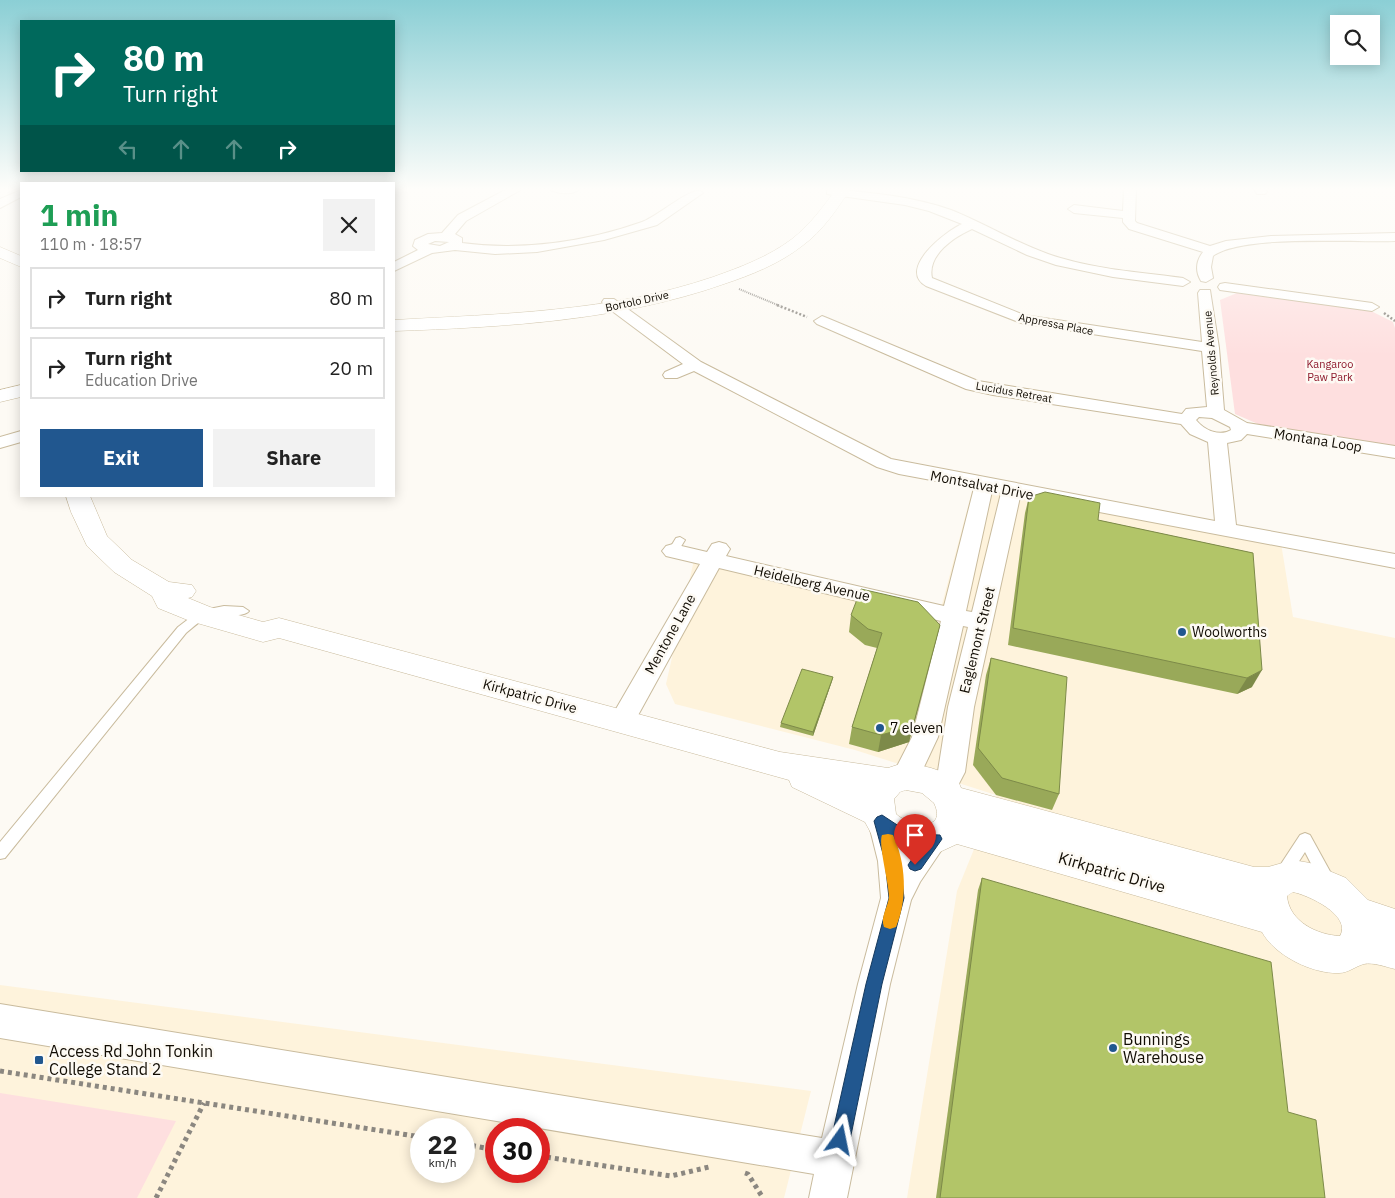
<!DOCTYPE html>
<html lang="en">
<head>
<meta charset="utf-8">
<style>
	:root { --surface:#fff; --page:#f2f2f2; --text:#222; --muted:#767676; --line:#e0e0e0; --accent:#21578f }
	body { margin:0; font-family:"IBM Plex Sans",sans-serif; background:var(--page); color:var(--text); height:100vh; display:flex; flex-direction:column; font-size:19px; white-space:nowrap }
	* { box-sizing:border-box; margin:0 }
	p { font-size:16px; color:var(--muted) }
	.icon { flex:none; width:28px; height:28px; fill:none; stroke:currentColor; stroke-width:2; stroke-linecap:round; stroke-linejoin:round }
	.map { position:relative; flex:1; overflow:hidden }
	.drawer { position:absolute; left:20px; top:182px; width:375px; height:315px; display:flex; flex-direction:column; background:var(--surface); border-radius:0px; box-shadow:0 2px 12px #0003 }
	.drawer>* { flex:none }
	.banner { position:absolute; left:20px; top:20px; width:375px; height:152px; border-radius:0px; box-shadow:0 2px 12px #0003; background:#00695c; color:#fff; overflow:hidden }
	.fabs { position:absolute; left:1330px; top:15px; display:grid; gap:10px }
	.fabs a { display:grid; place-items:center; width:50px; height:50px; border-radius:0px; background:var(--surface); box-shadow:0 2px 12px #0003; font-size:25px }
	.speed { position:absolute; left:410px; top:1118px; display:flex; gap:10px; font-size:25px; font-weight:700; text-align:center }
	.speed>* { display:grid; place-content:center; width:65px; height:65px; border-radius:50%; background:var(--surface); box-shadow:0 2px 12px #0003; line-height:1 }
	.speed small { font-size:12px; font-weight:400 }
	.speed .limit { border:8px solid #d22; background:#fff; color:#111 }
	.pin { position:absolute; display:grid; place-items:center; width:42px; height:42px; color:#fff; margin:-51px -21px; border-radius:50% 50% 50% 0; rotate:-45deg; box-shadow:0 0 5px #0007 }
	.pin .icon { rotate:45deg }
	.me { position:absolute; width:55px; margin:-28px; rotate:12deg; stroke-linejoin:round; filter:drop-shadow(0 0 4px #0008) }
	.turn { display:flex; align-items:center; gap:18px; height:105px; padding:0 20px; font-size:22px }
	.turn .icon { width:65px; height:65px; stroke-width:2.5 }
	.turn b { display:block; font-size:35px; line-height:42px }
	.lanes { display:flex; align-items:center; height:48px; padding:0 20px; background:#0003; justify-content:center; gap:25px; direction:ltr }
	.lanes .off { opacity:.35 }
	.round { display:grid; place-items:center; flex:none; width:52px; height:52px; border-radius:0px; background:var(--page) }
	.summary { display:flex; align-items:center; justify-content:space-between; height:85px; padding:0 20px }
	h1 { font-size:30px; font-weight:800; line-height:38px; color:#1e9e55 }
	.cta { display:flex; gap:10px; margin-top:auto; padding:10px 20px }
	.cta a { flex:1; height:58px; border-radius:0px; background:var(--accent); color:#fff; font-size:20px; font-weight:800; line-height:58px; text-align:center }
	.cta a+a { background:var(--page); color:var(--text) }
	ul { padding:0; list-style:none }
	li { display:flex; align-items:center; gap:15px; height:62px; margin:0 10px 8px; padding:0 10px; border:2px solid var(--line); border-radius:0px }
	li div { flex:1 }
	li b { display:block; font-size:19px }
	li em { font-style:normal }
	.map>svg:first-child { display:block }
	.built { fill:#fef3dc; fill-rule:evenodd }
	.green { fill:#fedfdf }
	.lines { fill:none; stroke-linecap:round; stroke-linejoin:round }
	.service-casing { stroke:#c9bb9d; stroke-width:2 }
	.minor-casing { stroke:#c9bb9d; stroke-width:2 }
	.tertiary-casing { stroke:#c9bb9d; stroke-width:1 }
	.path-far2 { stroke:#8b8780; stroke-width:2; stroke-dasharray:1 1; stroke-linecap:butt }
	.path-far1 { stroke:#8b8780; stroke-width:2.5; stroke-dasharray:2 2; stroke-linecap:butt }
	.path { stroke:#8b8780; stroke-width:5; stroke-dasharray:4 4; stroke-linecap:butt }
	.service { fill:#fff; fill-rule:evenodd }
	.minor { fill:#fff; fill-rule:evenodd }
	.tertiary { fill:#fff; fill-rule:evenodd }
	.wall { fill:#99a959 }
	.shaded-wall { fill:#7d8a49 }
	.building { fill:#b2c568; stroke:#7d8a49 }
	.route { fill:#21578f; stroke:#15395d }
	.slow { fill:#f59e0b }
	.poi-dot { fill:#21578f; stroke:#fdfaf4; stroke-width:2 }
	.labels { text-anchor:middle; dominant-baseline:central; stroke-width:5; stroke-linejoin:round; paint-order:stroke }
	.far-street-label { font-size:11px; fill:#110c03; stroke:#fdfaf4 }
	.far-park-label { font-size:11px; fill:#8d182b; stroke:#fdfaf4 }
	.street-label { font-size:14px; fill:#110c03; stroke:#fdfaf4 }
	.poi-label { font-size:14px; fill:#110c03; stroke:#fdfaf4; text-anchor:start }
	.near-street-label { font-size:16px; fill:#110c03; stroke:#fdfaf4 }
	.near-poi-label { font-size:16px; fill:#110c03; stroke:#fdfaf4; text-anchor:start }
</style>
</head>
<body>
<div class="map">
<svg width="1395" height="1198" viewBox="0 0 1395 1198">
	<rect width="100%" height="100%" fill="#fdfaf4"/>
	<g class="built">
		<polygon points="975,480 1280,537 1293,617 1395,638 1395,1198 907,1198 957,891 996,795 855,750 675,704 666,684 696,551 941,608"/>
		<path d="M0 985 811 1091 784 1198H0ZM421 1129H464V1171H421ZM496 1129H539V1171H496Z"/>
	</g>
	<g class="green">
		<polygon points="1237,293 1371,311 1393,322 1395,328 1395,447 1258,424 1235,414 1220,300"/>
		<polygon points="0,1094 0,1093 176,1121 137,1198 0,1198"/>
	</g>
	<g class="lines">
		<defs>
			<g id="service">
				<polygon points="680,537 685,540 677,553 669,553 668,551 676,538"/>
				<path d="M224 606 243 607 249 611C242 619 220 612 209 616 201 620 193 627 186 633L5 858 0 859V842L178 627 199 611Z"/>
				<polygon points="1305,833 1310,835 1332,875 1335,880 1332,885 1327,887 1322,885 1305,852 1289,877 1284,879 1279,877 1277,872 1279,867 1300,835"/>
			</g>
			<g id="minor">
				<path d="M509 188H524L466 221 455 234 462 238V243C521 251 586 242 642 222 657 217 689 188 701 191L703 193 657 225 604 240 537 252 495 254 455 250 432 253 394 271V262L418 250 413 246 415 240 428 234 442 233 458 215ZM435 241 449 242 440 246 428 244Z"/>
				<path d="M547 188H576L578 190C571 196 554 193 547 188Z"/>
				<path d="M1124 188H1136L1135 221 1137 223 1210 246 1226 241 1271 236 1395 233V241C1354 243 1242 234 1213 256L1211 267 1213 278 1206 282 1201 281C1195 271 1196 261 1203 252L1129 229 1123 222V218L1074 213 1068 209 1074 205 1123 211Z"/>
				<polygon points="1253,188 1265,188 1267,192 1265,194 1257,194"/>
				<path d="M831 189C871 193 912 196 951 210 984 223 1014 242 1048 254 1091 269 1138 272 1183 278L1190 282 1183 286 1113 277 1056 265 1027 255 972 229C954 237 927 255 932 278L1024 315 1202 342 1198 293 1200 290H1210L1219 348 1224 410 1247 423 1395 446V458L1247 434 1241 440 1227 443 1236 525 1395 554V568L1020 497 974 707 965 772 952 797 942 800 932 797 928 789 938 771 948 707 968 627 963 626 938 737 916 784 906 787 896 784 892 776 912 737 941 621 719 568 631 728 622 731 613 728 609 721 700 564 666 556 662 551 666 546 673 544 707 552 712 544 719 542 726 544 730 549 726 556 944 606 974 488 899 474 877 467 694 371 677 378H665L663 375 665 372 683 364 604 305 602 302 604 299H614L701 362 891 459 1215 521 1208 442 1190 434 1181 424 993 395 966 389 817 324 814 321 822 316 827 318 978 381 1182 414 1186 409 1207 407 1202 351 1021 323 926 286C897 269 946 231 962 224L929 211 905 205 827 194V190ZM1199 417 1212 418 1230 427 1231 430C1219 437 1204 430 1196 420ZM992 491 1001 493 972 612 966 611Z"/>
				<polygon points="21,190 21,197 0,208 0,199"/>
				<polygon points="1225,283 1372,303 1379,307 1372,311 1220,290 1218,287 1220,284"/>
				<polygon points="21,431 21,442 0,448 0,437"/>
				<path d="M882 809 892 812 906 854C917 840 925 823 945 830L949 839 920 882 911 900 890 984 847 1198H809L814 1174 0 1038V1004L822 1138 858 984 881 898 878 861 868 821 872 812Z"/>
			</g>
			<g id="tertiary">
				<path d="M837 188H851C837 209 823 231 802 246 779 264 751 275 724 284 619 321 504 327 394 331V320C501 314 611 312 713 277 741 267 768 257 792 239 810 225 823 207 837 188Z"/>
				<polygon points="0,247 21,256 21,267 0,258"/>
				<polygon points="21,385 21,397 0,402 0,390"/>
				<path d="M66 496H90L107 536 132 560 169 582 192 585 196 591 192 597 188 598 210 607 263 622 279 618 780 752 888 768 906 762 931 768 943 772 959 783 961 788 1254 867H1268L1293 860 1310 863 1346 878 1368 900 1395 909V969C1386 967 1373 962 1364 964 1356 966 1348 973 1339 973 1313 974 1275 956 1262 932L957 844 931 856H913L880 842 872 835 865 822 792 787 789 780 279 638 263 642 190 621 158 608 152 596 114 572 87 546 71 512ZM906 790 922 793 934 803C948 832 910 827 896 814L894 799 900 792ZM1293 892C1308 895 1352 915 1340 936 1318 935 1289 922 1287 896Z"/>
			</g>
		</defs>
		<use href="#service" class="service-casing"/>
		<use href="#minor" class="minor-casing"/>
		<use href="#tertiary" class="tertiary-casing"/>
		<polyline class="path-far2" points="739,289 780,306"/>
		<g class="path-far1">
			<polyline points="777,305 807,317"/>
			<polyline points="1384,313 1395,321"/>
		</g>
		<g class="path">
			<polyline points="0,1071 421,1137"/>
			<polyline points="464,1144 496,1150"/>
			<polyline points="539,1156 671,1176 709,1167"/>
			<polyline points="745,1173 748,1174 763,1198"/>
			<polyline points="156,1198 204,1103"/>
		</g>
		<use href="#service" class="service"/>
		<use href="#minor" class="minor"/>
		<use href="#tertiary" class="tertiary"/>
	</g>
	<g class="wall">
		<polygon points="1029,497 1098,520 1253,553 1252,687 1237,694 1008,645 1025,513"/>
		<polygon points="851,615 940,625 909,742 878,752 849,744 852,727 877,648 865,645 849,632"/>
		<polygon points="991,658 1059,794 1052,810 996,795 973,765 986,675"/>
		<polygon points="833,677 832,681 813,736 780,727 781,723"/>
		<polygon points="982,878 1288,1112 1325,1198 936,1198 978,890"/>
	</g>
	<g class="shaded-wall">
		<polygon points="940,625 909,742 878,752 881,735"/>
		<polygon points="1262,670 1252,687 1237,694 1247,678"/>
		<polygon points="833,677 832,681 813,736 813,732"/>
	</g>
	<g class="building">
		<polygon points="1045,492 1100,503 1098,520 1253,553 1262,670 1247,678 1013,628 1029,497"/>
		<polygon points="861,589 918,602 940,625 913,726 881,735 852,727 882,633 868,629 851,615"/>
		<polygon points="991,658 1067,677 1059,794 1002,778 978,748"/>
		<polygon points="802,669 833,677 813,732 781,723"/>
		<polygon points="982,878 1271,962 1288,1112 1316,1120 1325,1198 940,1198"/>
	</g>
	<linearGradient id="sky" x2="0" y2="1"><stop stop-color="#8bcfd5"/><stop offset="0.53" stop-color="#fefdfa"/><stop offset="1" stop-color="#fefdfa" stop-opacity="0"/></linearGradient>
	<rect width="1395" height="356" fill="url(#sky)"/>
	<polygon class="route" points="882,815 911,834 940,835 942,839 921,869 915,871 910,869 908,865 920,847 909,846 894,839 900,861 904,898 882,984 850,1140 847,1146 840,1149 834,1146 831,1140 866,984 889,898 885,861 874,821 877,817"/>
	<path class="slow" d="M888 834 893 835C906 862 908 900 896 927L890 929 884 927C880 917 888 907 889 897 889 883 878 844 882 835Z"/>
	<g class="poi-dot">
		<circle cx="1182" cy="632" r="5"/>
		<circle cx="880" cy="728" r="5"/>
		<circle cx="1113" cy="1048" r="5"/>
		<rect x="34" y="1055" width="10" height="10" rx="2.5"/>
	</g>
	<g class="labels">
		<g class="far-street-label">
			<text transform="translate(637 301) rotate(-12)">Bortolo Drive</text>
			<text transform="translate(1056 324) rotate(11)">Appressa Place</text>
			<text transform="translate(1211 353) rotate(-95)">Reynolds Avenue</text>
			<text transform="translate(1014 392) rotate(10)">Lucidus Retreat</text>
		</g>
		<g class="far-park-label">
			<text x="1330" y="364">Kangaroo<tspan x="1330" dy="13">Paw Park</tspan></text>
		</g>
		<g class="street-label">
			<text transform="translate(1318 440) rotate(9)">Montana Loop</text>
			<text transform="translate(982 485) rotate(11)">Montsalvat Drive</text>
			<text transform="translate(812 583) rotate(13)">Heidelberg Avenue</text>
			<text transform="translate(670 634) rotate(-61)">Mentone Lane</text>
			<text transform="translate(977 640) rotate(-76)">Eaglemont Street</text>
			<text transform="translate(530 696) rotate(15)">Kirkpatric Drive</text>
		</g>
		<g class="poi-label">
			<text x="1192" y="632">Woolworths</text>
			<text x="890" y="728">7 eleven</text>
		</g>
		<g class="near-street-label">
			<text transform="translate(1112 872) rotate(16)">Kirkpatric Drive</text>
		</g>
		<g class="near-poi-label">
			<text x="1123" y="1039">Bunnings<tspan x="1123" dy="18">Warehouse</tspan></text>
			<text x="49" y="1051">Access Rd John Tonkin<tspan x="49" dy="18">College Stand 2</tspan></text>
		</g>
	</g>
</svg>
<div class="fabs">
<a><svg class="icon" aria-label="search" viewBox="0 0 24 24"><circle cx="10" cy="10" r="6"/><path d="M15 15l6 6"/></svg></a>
</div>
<div class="speed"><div>22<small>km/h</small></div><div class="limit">30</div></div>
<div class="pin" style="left:915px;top:865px;background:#d93025"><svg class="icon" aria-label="arrive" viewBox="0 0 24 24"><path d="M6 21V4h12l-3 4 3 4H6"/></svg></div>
<svg class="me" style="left:840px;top:1140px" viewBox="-20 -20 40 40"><path d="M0-17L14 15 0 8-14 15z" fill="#21578f" stroke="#fff" stroke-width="4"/></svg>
<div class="banner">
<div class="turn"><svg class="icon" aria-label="right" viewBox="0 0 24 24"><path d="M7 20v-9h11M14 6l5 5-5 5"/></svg><div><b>80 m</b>Turn right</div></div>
<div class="lanes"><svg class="icon off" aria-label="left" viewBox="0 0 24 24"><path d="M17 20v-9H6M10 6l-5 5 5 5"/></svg><svg class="icon off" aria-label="ahead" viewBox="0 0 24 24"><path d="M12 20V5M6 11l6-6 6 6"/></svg><svg class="icon off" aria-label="ahead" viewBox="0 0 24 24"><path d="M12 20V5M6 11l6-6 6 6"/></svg><svg class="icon" aria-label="right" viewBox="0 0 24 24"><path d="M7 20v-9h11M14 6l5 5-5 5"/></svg></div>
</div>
<section class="drawer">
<div class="summary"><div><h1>1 min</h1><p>110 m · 18:57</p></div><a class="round"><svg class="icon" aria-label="close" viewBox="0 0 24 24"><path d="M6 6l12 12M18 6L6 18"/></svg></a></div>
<ul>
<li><svg class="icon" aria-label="right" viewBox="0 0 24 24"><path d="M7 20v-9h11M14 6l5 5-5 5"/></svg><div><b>Turn right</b></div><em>80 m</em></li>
<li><svg class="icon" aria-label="right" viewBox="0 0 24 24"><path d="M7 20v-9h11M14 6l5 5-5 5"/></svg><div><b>Turn right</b><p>Education Drive</p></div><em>20 m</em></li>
</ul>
<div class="cta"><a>Exit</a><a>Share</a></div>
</section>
</div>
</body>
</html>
